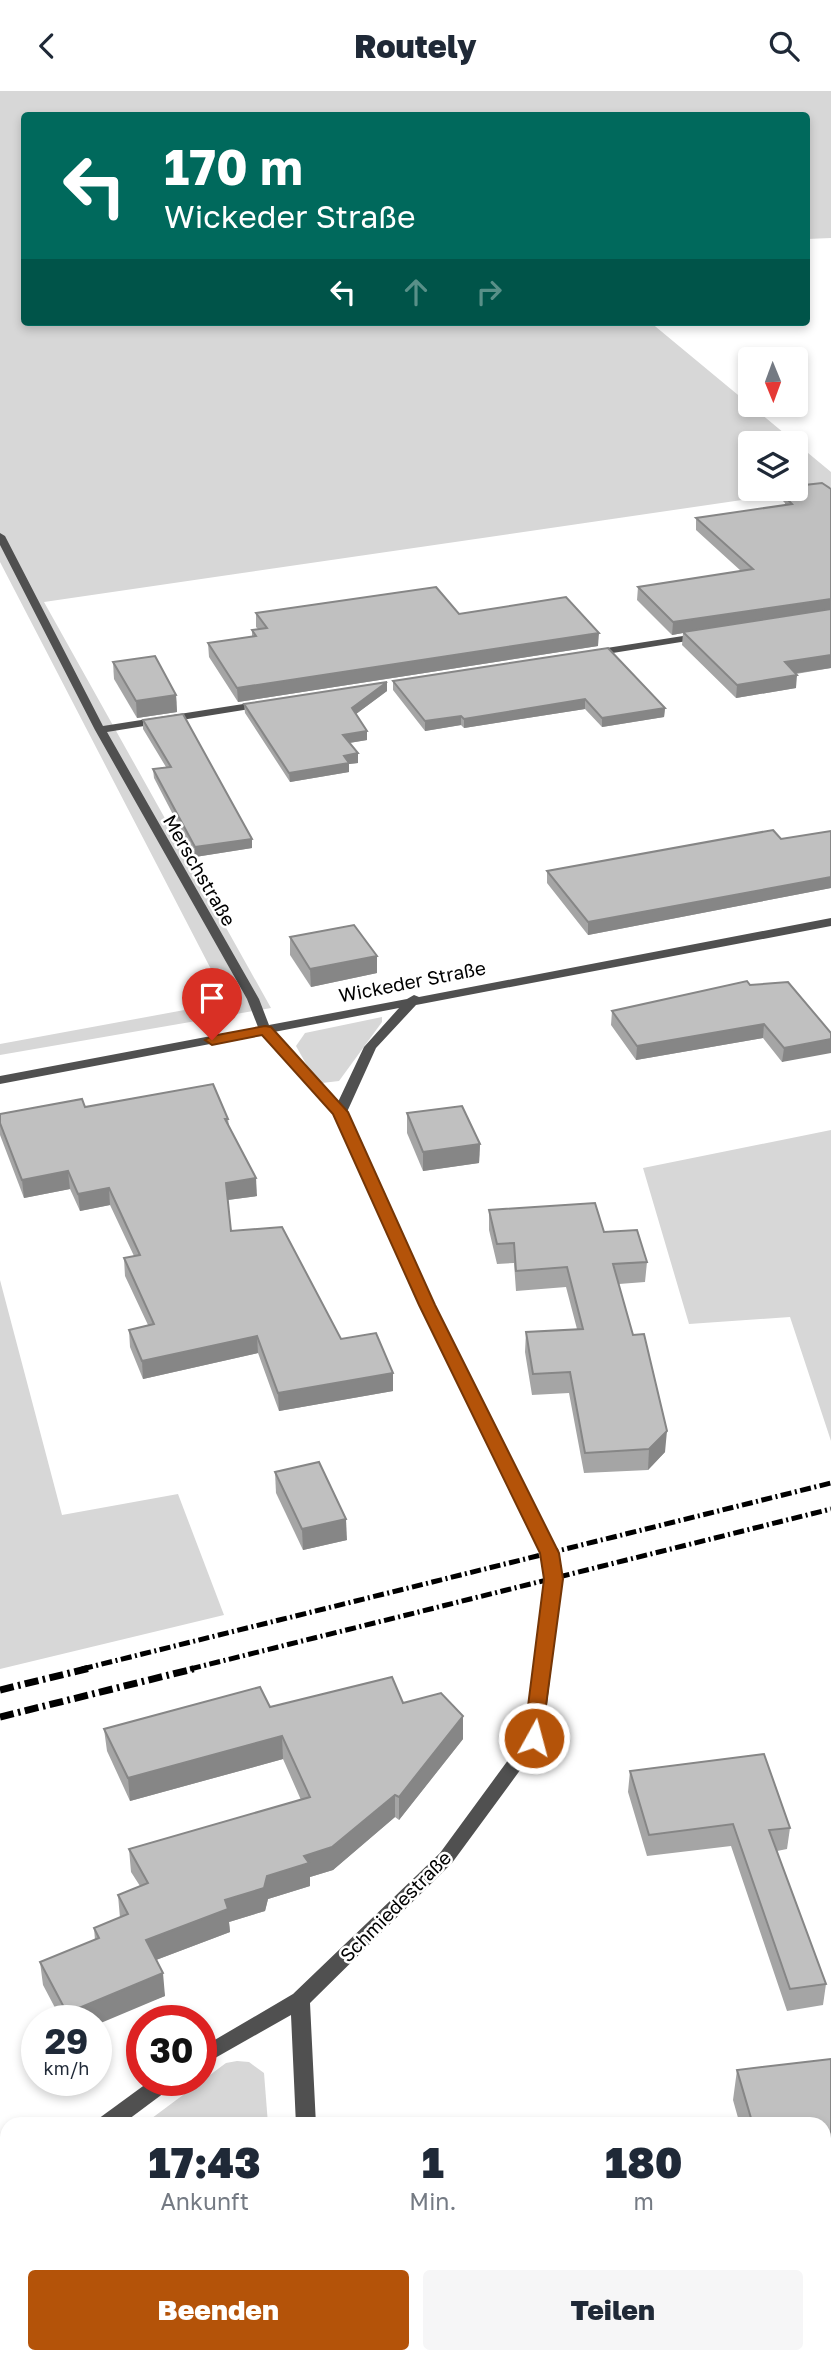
<!DOCTYPE html>
<html lang="de">
<head>
<meta charset="utf-8">
<style>
	:root { --surface:#fff; --page:#f6f6f7; --text:#1f2937; --muted:#747a83; --accent:#b45309 }
	body { margin:0; font-family:"Golos Text",sans-serif; background:var(--page); color:var(--text); height:100vh; display:flex; flex-direction:column; font-size:26px; white-space:nowrap }
	* { box-sizing:border-box; margin:0 }
	p { font-size:23px; color:var(--muted) }
	.icon { flex:none; width:38px; height:38px; fill:none; stroke:currentColor; stroke-width:2; stroke-linecap:round; stroke-linejoin:round }
	.map { position:relative; flex:1; overflow:hidden }
	.details { position:absolute; left:0px; top:2026px; width:831px; height:247px; display:flex; flex-direction:column; background:var(--surface); border-radius:21px 21px 0 0; box-shadow:0 4px 10px #0003 }
	.details>* { flex:none }
	.guide { position:absolute; left:21px; top:21px; width:789px; height:214px; border-radius:7px; box-shadow:0 4px 10px #0003; background:#00695c; color:#fff; overflow:hidden }
	.needle { width:46px; rotate:179deg }
	.fabs { position:absolute; left:738px; top:256px; display:grid; gap:14px }
	.fabs a { display:grid; place-items:center; width:70px; height:70px; border-radius:7px; background:var(--surface); box-shadow:0 4px 10px #0003; font-size:35px }
	.speed { position:absolute; left:21px; top:1914px; display:flex; gap:14px; font-size:35px; font-weight:700; text-align:center }
	.speed>* { display:grid; place-content:center; width:91px; height:91px; border-radius:50%; background:var(--surface); box-shadow:0 4px 10px #0003; line-height:1 }
	.speed small { font-size:18px; font-weight:400 }
	.speed .limit { border:10px solid #d22; background:#fff; color:#111 }
	.pin { position:absolute; display:grid; place-items:center; width:60px; height:60px; color:#fff; margin:-72px -30px; border-radius:50% 50% 50% 0; rotate:-45deg; box-shadow:0 0 7px #0007 }
	.pin .icon { rotate:45deg }
	.me { position:absolute; width:77px; margin:-38px; rotate:7deg; stroke-linejoin:round; filter:drop-shadow(0 0 5px #0008) }
	.turn { display:flex; align-items:center; gap:24px; height:147px; padding:0 28px; font-size:32px }
	.turn .icon { width:91px; height:91px; stroke-width:2.5 }
	.turn b { display:block; font-size:49px; line-height:60px }
	.lanes { display:flex; align-items:center; height:66px; padding:0 28px; background:#0003; justify-content:center; gap:35px; direction:ltr }
	.lanes .off { opacity:.35 }
	.eta { display:flex; justify-content:space-evenly; align-items:center; height:119px; text-align:center }
	.eta b { font-size:42px; font-weight:800; line-height:49px }
	.button { display:flex; gap:14px; margin-top:auto; padding:14px 28px }
	.button a { flex:1; height:80px; border-radius:7px; background:var(--accent); color:#fff; font-size:28px; font-weight:800; line-height:80px; text-align:center }
	.button a+a { background:var(--page); color:var(--text) }
	header { display:flex; justify-content:space-between; align-items:center; height:91px; padding:0 28px; background:var(--surface); font-size:32px; font-weight:800 }
	.map>svg:first-child { display:block }
	.green { fill:#d7d7d7 }
	.lines { fill:none; stroke-linecap:round; stroke-linejoin:round }
	.minor { fill:#505050; fill-rule:evenodd }
	.secondary { fill:#1d1d1d; fill-rule:evenodd }
	.rail-far1 { stroke:#000; stroke-width:5; stroke-dasharray:11 3.5 2 3.5; stroke-linecap:butt }
	.rail { stroke:#000; stroke-width:7; stroke-dasharray:14 4.5 2.5 4.5; stroke-linecap:butt }
	.wall { fill:#a5a5a5 }
	.shaded-wall { fill:#868686 }
	.building { fill:#c0c0c0; stroke:#868686; stroke-width:2 }
	.route { fill:#b45309; stroke:#753606; stroke-width:2 }
	.labels { text-anchor:middle; dominant-baseline:central; stroke-width:5; stroke-linejoin:round; paint-order:stroke }
	.street-label { font-size:19px; fill:#000; stroke:#fff }
</style>
</head>
<body>
<header><svg class="icon" aria-label="back" viewBox="0 0 24 24"><path d="M15 5l-7 7 7 7"/></svg>Routely<svg class="icon" aria-label="search" viewBox="0 0 24 24"><circle cx="10" cy="10" r="6"/><path d="M15 15l6 6"/></svg></header>
<div class="map">
<svg width="831" height="2272" viewBox="0 0 831 2272">
	<rect width="100%" height="100%" fill="#fff"/>
	<g class="green">
		<polygon points="0,0 831,0 831,147 807,148 807,24 24,24 24,231 650,231 796,352 751,352 751,397 796,397 796,352 831,381 831,396 44,511 271,917 0,964 0,953 228,911 0,471"/>
		<polygon points="382,926 382,931 339,990 322,992 310,980 296,955 305,942"/>
		<polygon points="831,1039 831,1350 790,1226 689,1233 643,1077"/>
		<polygon points="0,1189 62,1424 178,1403 224,1524 0,1578"/>
		<polygon points="237,1970 249,1971 264,1982 268,2033 144,2033 226,1972"/>
	</g>
	<g class="lines">
		<g class="minor">
			<path d="M0 442 5 445 103 635 262 610 267 613 262 616 107 641 259 908 269 934 407 908 414 904 419 906 831 827V835L416 914 376 957 347 1021 434 1214 557 1462 562 1487 543 1647 540 1652 452 1772 310 1912 316 2034H296L291 1924 201 1975V1957L293 1903 440 1762 525 1646 546 1487 541 1462 420 1214 334 1022 262 943 0 993V985L258 936 247 908 95 639 0 454ZM399 917 364 956 338 1011 274 941Z"/>
			<polygon points="702,542 706,543 706,547 594,565 589,562 594,559"/>
			<polygon points="150,1990 175,1990 172,1996 121,2034 95,2034 98,2028"/>
		</g>
		<g class="secondary">
			<polygon points="7,2099 7,2117 0,2118 0,2100"/>
			<polygon points="306,2266 328,2266 330,2272 308,2272"/>
		</g>
		<g class="rail-far1">
			<polyline points="82,1578 831,1392"/>
			<polyline points="190,1578 831,1418"/>
		</g>
		<g class="rail">
			<polyline points="0,1599 90,1577"/>
			<polyline points="0,1626 197,1577"/>
		</g>
	</g>
	<g class="wall">
		<polygon points="783,397 831,398 831,577 796,583 796,597 736,607 682,554 683,542 672,544 637,509 638,496 741,480 696,439 696,427 785,414 785,412 782,409"/>
		<polygon points="256,522 459,523 598,555 238,611 209,566 208,552 252,546 252,539 258,538 256,536"/>
		<polygon points="113,571 176,604 177,621 137,627 114,588"/>
		<polygon points="393,590 665,617 664,626 602,636 585,618 464,637 461,634 425,640 393,599"/>
		<polygon points="387,600 356,623 367,649 349,652 358,662 358,672 349,673 349,681 290,691 245,622 244,613"/>
		<polygon points="143,629 252,757 195,766 154,687 153,678 166,676 143,638"/>
		<polygon points="831,740 831,797 588,844 547,792 547,780 781,748"/>
		<polygon points="290,846 377,882 311,896 290,864"/>
		<polygon points="750,894 831,942 782,971 763,947 636,969 611,934 612,920"/>
		<polygon points="85,1016 228,1028 229,1035 257,1105 228,1109 231,1140 393,1300 279,1320 258,1262 143,1288 130,1256 129,1239 148,1234 125,1185 124,1167 134,1165 110,1114 80,1120 70,1098 24,1107 0,1044 0,1023"/>
		<polygon points="407,1022 480,1053 479,1072 423,1080 407,1042"/>
		<polygon points="489,1119 604,1141 647,1171 645,1191 619,1193 665,1361 648,1379 584,1382 569,1302 532,1304 525,1261 526,1241 577,1238 566,1196 516,1200 514,1172 497,1173 489,1139"/>
		<polygon points="275,1381 347,1449 303,1459 276,1402"/>
		<polygon points="403,1612 463,1648 399,1729 395,1726 333,1779 310,1786 310,1795 268,1808 265,1820 229,1831 230,1841 156,1869 165,1905 96,1930 62,1930 43,1894 40,1871 95,1849 94,1837 120,1827 118,1804 140,1795 131,1781 129,1758 301,1709 283,1668 130,1710 107,1660 104,1638 270,1616"/>
		<polygon points="630,1680 790,1737 787,1758 777,1760 826,1893 823,1914 787,1920 731,1755 647,1765 628,1701"/>
		<polygon points="831,1968 831,2193 827,2196 824,2195 824,2034 740,2034 733,2009 737,1979"/>
	</g>
	<g class="shaded-wall">
		<polygon points="831,508 831,520 683,541 683,542 672,544 673,531"/>
		<polygon points="599,542 598,555 238,611 237,597"/>
		<polygon points="831,564 831,577 784,584 785,571"/>
		<polygon points="797,584 796,597 736,607 737,594"/>
		<polygon points="387,591 387,600 352,626 352,617"/>
		<polygon points="176,604 177,621 137,627 136,610"/>
		<polygon points="585,608 585,618 464,637 464,628"/>
		<polygon points="665,617 664,626 602,636 602,627"/>
		<polygon points="461,625 461,634 425,640 425,630"/>
		<polygon points="367,640 367,649 343,653 343,644"/>
		<polygon points="358,662 358,672 349,673 349,681 290,691 289,682 344,665"/>
		<polygon points="252,748 252,757 195,766 195,756"/>
		<polygon points="831,786 831,797 588,844 588,831"/>
		<polygon points="377,865 377,882 311,896 310,878"/>
		<polygon points="764,933 763,947 636,969 637,955"/>
		<polygon points="831,948 831,962 782,971 784,957"/>
		<polygon points="480,1053 479,1072 423,1080 423,1061"/>
		<polygon points="68,1080 70,1098 24,1107 22,1089"/>
		<polygon points="256,1087 257,1105 227,1109 226,1092"/>
		<polygon points="109,1097 110,1114 80,1120 78,1103"/>
		<polygon points="257,1245 258,1262 143,1288 142,1270"/>
		<polygon points="393,1282 393,1300 279,1320 278,1302"/>
		<polygon points="667,1340 665,1361 648,1379 649,1358"/>
		<polygon points="346,1428 347,1449 303,1459 302,1438"/>
		<polygon points="463,1625 463,1648 399,1729 399,1706"/>
		<polygon points="282,1645 283,1668 130,1710 128,1687"/>
		<polygon points="395,1704 395,1726 333,1779 310,1786 310,1795 268,1808 265,1820 229,1831 230,1841 148,1872 146,1849 225,1809 304,1765"/>
		<polygon points="163,1882 165,1905 96,1934 96,1930 68,1930 67,1922"/>
		<polygon points="831,2170 831,2193 827,2196"/>
	</g>
	<g class="building">
		<polygon points="822,392 831,398 831,508 673,531 638,496 753,478 696,427 792,413 786,407 793,406 783,397 796,397 796,395"/>
		<polygon points="436,496 459,523 566,506 599,542 237,597 208,552 256,545 252,539 267,537 256,522"/>
		<polygon points="831,518 831,564 785,571 797,584 737,594 683,541"/>
		<polygon points="608,557 665,617 602,627 585,608 464,628 461,625 425,630 393,590"/>
		<polygon points="155,565 176,604 136,610 113,571"/>
		<polygon points="387,591 352,617 367,640 343,644 358,662 344,665 349,672 289,682 244,613"/>
		<polygon points="183,623 252,748 195,756 153,678 171,676 143,629"/>
		<polygon points="773,739 781,748 831,740 831,786 588,831 547,780"/>
		<polygon points="354,834 377,865 310,878 290,846"/>
		<polygon points="747,890 750,894 788,891 831,942 831,948 784,957 764,933 637,955 612,920"/>
		<polygon points="213,993 228,1028 225,1028 256,1087 226,1092 231,1140 282,1136 341,1248 376,1242 393,1282 278,1302 257,1245 142,1270 129,1239 154,1233 124,1167 140,1164 109,1097 78,1103 68,1080 22,1089 0,1032 0,1023 82,1008 85,1016"/>
		<polygon points="462,1015 480,1053 423,1061 407,1022"/>
		<polygon points="595,1112 604,1141 637,1139 647,1171 613,1173 633,1244 644,1243 667,1340 649,1358 585,1362 570,1281 533,1283 526,1241 583,1238 567,1176 516,1180 514,1152 497,1153 489,1119"/>
		<polygon points="319,1371 346,1428 302,1438 275,1381"/>
		<polygon points="392,1586 403,1612 441,1602 463,1625 399,1706 395,1704 332,1756 304,1765 309,1772 267,1785 264,1797 225,1809 228,1818 146,1849 163,1882 67,1922 40,1871 99,1847 94,1837 128,1823 118,1804 148,1792 129,1758 310,1706 282,1645 128,1687 104,1638 260,1596 270,1616"/>
		<polygon points="764,1663 790,1737 769,1739 826,1893 790,1898 733,1733 649,1744 630,1680"/>
		<polygon points="831,1968 831,2166 824,2165 824,2034 753,2034 737,1979"/>
	</g>
	<polygon class="route" points="265,935 271,936 348,1021 435,1214 559,1462 563,1488 541,1652 527,1652 524,1647 544,1488 540,1462 419,1214 333,1023 262,944 212,954 205,949 212,945"/>
	<g class="labels">
		<g class="street-label">
			<text transform="translate(200 779) rotate(60)">Merschstraße</text>
			<text transform="translate(412 890) rotate(-11)">Wickeder Straße</text>
			<text transform="translate(395 1815) rotate(-45)">Schmiedestraße</text>
		</g>
	</g>
</svg>
<div class="fabs">
<a><svg class="needle" viewBox="-14 -14 28 28"><path d="M0-13l5 13h-10z" fill="#e53935"/><path d="M0 13l5-13h-10z" fill="#747a83"/></svg></a>
<a><svg class="icon" aria-label="layers" viewBox="0 0 24 24"><path d="M12 4l9 5-9 5-9-5zM3 14l9 5 9-5"/></svg></a>
</div>
<div class="speed"><div>29<small>km/h</small></div><div class="limit">30</div></div>
<div class="pin" style="left:212px;top:949px;background:#d93025"><svg class="icon" aria-label="arrive" viewBox="0 0 24 24"><path d="M6 21V4h12l-3 4 3 4H6"/></svg></div>
<svg class="me" style="left:534px;top:1647px" viewBox="-20 -20 40 40"><circle r="17" fill="#b45309" stroke="#fff" stroke-width="3"/><path d="M0-11L8 9 0 5-8 9z" fill="#fff"/></svg>
<div class="guide">
<div class="turn"><svg class="icon" aria-label="left" viewBox="0 0 24 24"><path d="M17 20v-9H6M10 6l-5 5 5 5"/></svg><div><b>170 m</b>Wickeder Straße</div></div>
<div class="lanes"><svg class="icon" aria-label="left" viewBox="0 0 24 24"><path d="M17 20v-9H6M10 6l-5 5 5 5"/></svg><svg class="icon off" aria-label="ahead" viewBox="0 0 24 24"><path d="M12 20V5M6 11l6-6 6 6"/></svg><svg class="icon off" aria-label="right" viewBox="0 0 24 24"><path d="M7 20v-9h11M14 6l5 5-5 5"/></svg></div>
</div>
<section class="details">
<div class="eta">
<div><b>17:43</b><p>Ankunft</p></div>
<div><b>1</b><p>Min.</p></div>
<div><b>180</b><p>m</p></div>
</div>
<div class="button"><a>Beenden</a><a>Teilen</a></div>
</section>
</div>
</body>
</html>
